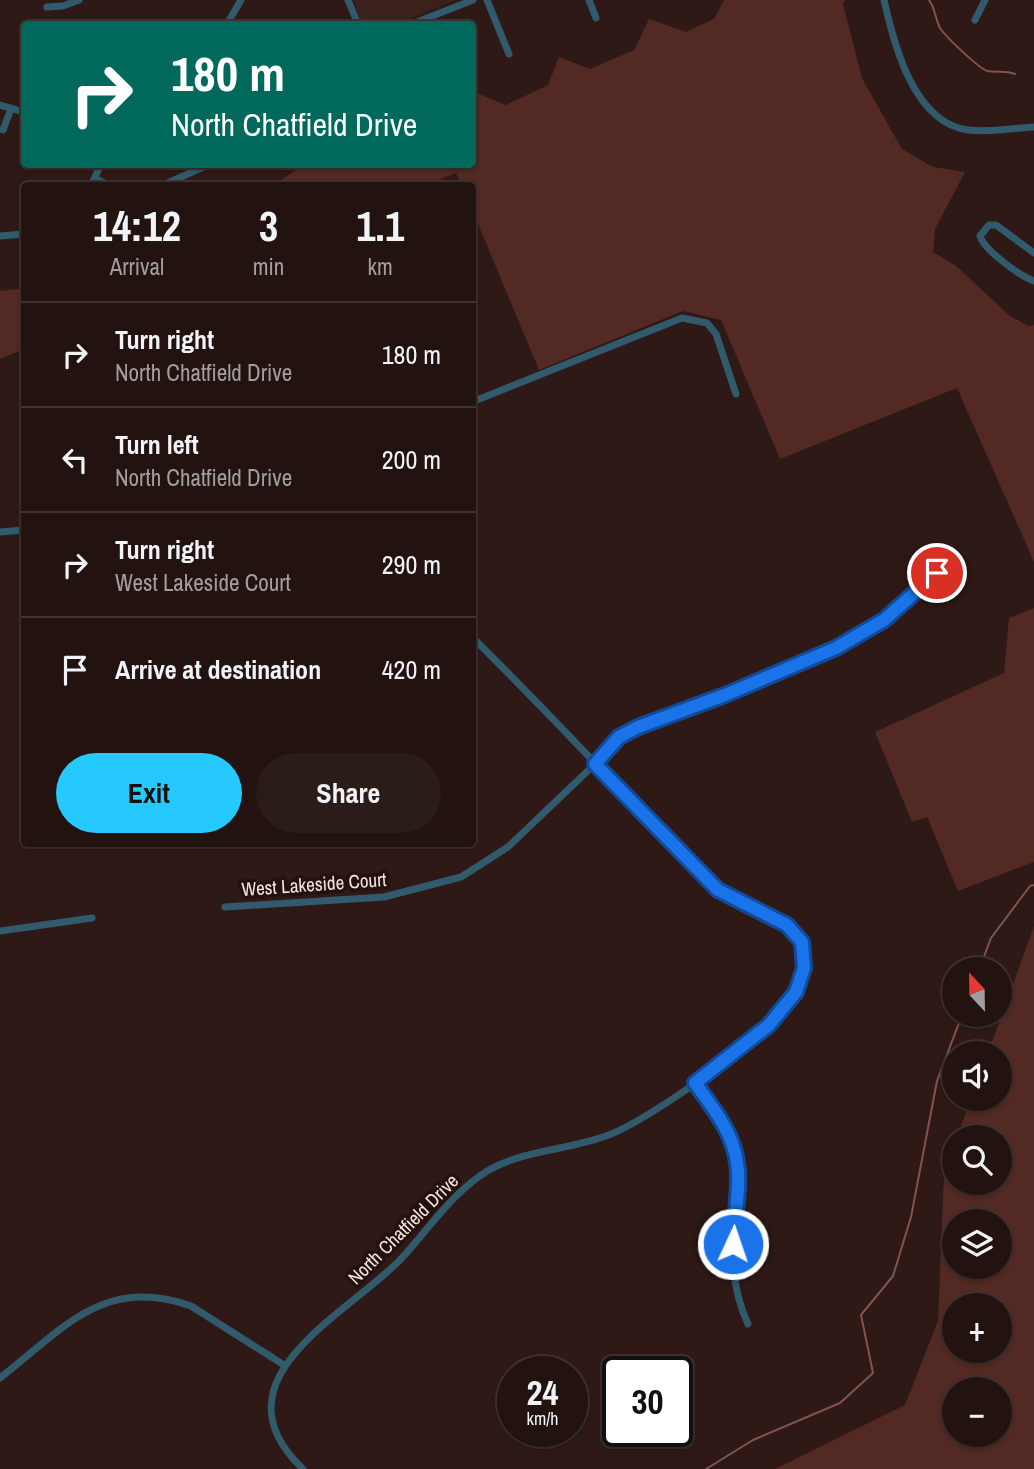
<!DOCTYPE html>
<html lang="en">
<head>
<meta charset="utf-8">
<style>
	:root { --surface:#221310; --page:#2a1c19; --text:#f1f3f6; --muted:#a29e9f; --line:#3f3230; --accent:#25c9fe }
	body { margin:0; font-family:"Archivo Narrow",sans-serif; background:var(--page); color:var(--text); height:100vh; display:flex; flex-direction:column; font-size:26px; white-space:nowrap }
	* { box-sizing:border-box; margin:0 }
	p { font-size:23px; color:var(--muted) }
	.icon { flex:none; width:38px; height:38px; fill:none; stroke:currentColor; stroke-width:2; stroke-linecap:round; stroke-linejoin:round }
	.map { position:relative; flex:1; overflow:hidden }
	.drawer { position:absolute; left:21px; top:182px; width:455px; height:665px; display:flex; flex-direction:column; background:var(--surface); border-radius:7px; box-shadow:0 2px 5px #0004,0 0 0 2px var(--line) }
	.drawer>* { flex:none }
	.guide { position:absolute; left:21px; top:21px; width:455px; height:147px; border-radius:7px; box-shadow:0 2px 5px #0004,0 0 0 2px var(--line); background:#00695c; color:#fff; overflow:hidden }
	.needle { width:46px; rotate:338deg }
	.fabs { position:absolute; left:942px; top:957px; display:grid; gap:14px }
	.fabs a { display:grid; place-items:center; width:70px; height:70px; border-radius:50%; background:var(--surface); box-shadow:0 2px 5px #0004,0 0 0 2px var(--line); font-size:35px }
	.speed { position:absolute; left:497px; top:1356px; display:flex; gap:14px; font-size:35px; font-weight:700; text-align:center }
	.speed>* { display:grid; place-content:center; width:91px; height:91px; border-radius:50%; background:var(--surface); box-shadow:0 2px 5px #0004,0 0 0 2px var(--line); line-height:1 }
	.speed small { font-size:18px; font-weight:400 }
	.speed .limit { border:4px solid #111; border-radius:10px; background:#fff; color:#111 }
	.pin { position:absolute; display:grid; place-items:center; width:60px; height:60px; color:#fff; margin:-30px; border:4px solid #fff; border-radius:50%; box-shadow:0 2px 7px #0007 }
	.me { position:absolute; width:77px; margin:-38px; rotate:3deg; stroke-linejoin:round; filter:drop-shadow(0 0 5px #0008) }
	.turn { display:flex; align-items:center; gap:24px; height:147px; padding:0 35px; font-size:32px }
	.turn .icon { width:91px; height:91px; stroke-width:2.5 }
	.turn b { display:block; font-size:49px; line-height:60px }
	.eta { display:flex; justify-content:space-evenly; align-items:center; height:119px; text-align:center }
	.eta b { font-size:42px; font-weight:700; line-height:49px }
	.button { display:flex; gap:14px; margin-top:auto; padding:14px 35px }
	.button a { flex:1; height:80px; border-radius:42px; background:var(--accent); color:#111; font-size:28px; font-weight:700; line-height:80px; text-align:center }
	.button a+a { background:var(--page); color:var(--text) }
	ul { padding:0; list-style:none }
	li { display:flex; align-items:center; gap:21px; height:105px; padding:0 35px; border-top:2px solid var(--line) }
	li div { flex:1 }
	li b { display:block; font-size:26px }
	li em { font-style:normal }
	.map>svg:first-child { display:block }
	.built { fill:#3c201c }
	.green { fill:#522923; fill-rule:evenodd }
	.lines { fill:none; stroke-linecap:round; stroke-linejoin:round }
	.stream { stroke:#81544d; stroke-width:2 }
	.minor { stroke:#315b6c; stroke-width:7 }
	.route-casing { stroke:#114b97; stroke-width:18 }
	.route { stroke:#1a73e8; stroke-width:12 }
	.labels { text-anchor:middle; dominant-baseline:central; stroke-width:7; stroke-linejoin:round; paint-order:stroke }
	.street-label { font-size:19px; fill:#f3e4e1; stroke:#24100d }
</style>
</head>
<body>
<div class="map">
<svg width="1034" height="1469" viewBox="0 0 1034 1469">
	<rect width="100%" height="100%" fill="#2e1916"/>
	<polygon class="built" points="353,0 456,0 396,24 363,24"/>
	<g class="green">
		<polygon points="724,0 845,0 843,4 862,78 902,149 933,167 965,172 935,229 933,252 955,265 1010,316 1028,326 1034,325 1034,562 957,388 780,459 721,320 683,311 539,370 473,212 472,186 461,185 456,173 425,185 274,185 303,165 472,164 474,92 506,105 548,85 559,57 590,69 634,50 649,19 686,32 714,19"/>
		<polygon points="24,288 24,349 0,359 0,291"/>
		<polygon points="1034,608 1034,862 958,891 927,817 912,822 875,732 1004,673 1009,618"/>
		<path d="M1034 926V1469H775L905 1405 938 1321 944 1173 954 1147V1183H999V1138L957 1137 971 1099H999V1054L988 1053ZM954 1222H999V1267H954ZM954 1306H999V1351H954ZM954 1390H999V1435H954Z"/>
	</g>
	<g class="lines">
		<g class="stream">
			<path d="M929 0C935 8 935 17 939 26 942 34 979 68 987 71 997 73 1005 70 1015 74"/>
			<polyline points="979,970 991,938 1030,886 1034,885"/>
			<polyline points="706,1469 753,1440 840,1403 873,1373 861,1315 893,1276 911,1217 937,1081 962,1015"/>
		</g>
		<g class="minor">
			<polyline points="348,0 358,24"/>
			<polyline points="487,0 509,54"/>
			<polyline points="589,0 596,18"/>
			<path d="M884 0C894 45 914 123 968 130 989 133 1013 128 1034 127"/>
			<polyline points="47,7 63,6 79,0"/>
			<polyline points="975,20 985,0"/>
			<polyline points="227,24 241,0"/>
			<polyline points="412,24 473,0"/>
			<polyline points="0,105 24,112"/>
			<polyline points="3,130 11,109"/>
			<polyline points="96,179 110,186"/>
			<polyline points="91,186 101,164"/>
			<polyline points="161,186 210,164"/>
			<polyline points="0,236 24,234"/>
			<path d="M1034 253 996 225H989L980 236C984 250 1020 276 1034 281"/>
			<polyline points="472,402 682,318 707,323 716,334 736,394"/>
			<polyline points="0,532 24,530"/>
			<polyline points="225,907 384,897 461,877 508,847 595,764 619,737 638,727 725,695 836,648 884,620 938,573"/>
			<polyline points="0,931 92,918"/>
			<path d="M695 1083C713 1107 733 1132 738 1163 739 1175 736 1189 736 1202 733 1248 728 1280 748 1324"/>
			<path d="M0 1378C63 1329 104 1275 191 1306L284 1365"/>
			<path d="M303 1469C210 1380 344 1317 400 1260 429 1229 452 1192 489 1170 526 1149 572 1150 611 1134 654 1117 775 1031 796 992 803 978 808 957 802 942 792 919 737 906 717 888 691 867 669 839 645 815 588 756 531 695 472 637"/>
		</g>
	</g>
	<g class="lines">
		<defs>
			<path id="route" d="M733 1244C734 1221 741 1185 737 1163 733 1132 713 1108 695 1083L769 1025 796 992 804 968 802 942 787 925 718 890 595 764 619 737 638 727 725 695 836 648 884 620 937 573"/>
		</defs>
		<use href="#route" class="route-casing"/>
		<use href="#route" class="route"/>
	</g>
	<g class="labels">
		<g class="street-label">
			<text transform="translate(314 884) rotate(-4)">West Lakeside Court</text>
			<text transform="translate(403 1229) rotate(-45)">North Chatfield Drive</text>
		</g>
	</g>
</svg>
<div class="fabs">
<a><svg class="needle" viewBox="-14 -14 28 28"><path d="M0-13l5 13h-10z" fill="#e53935"/><path d="M0 13l5-13h-10z" fill="#a29e9f"/></svg></a>
<a><svg class="icon" aria-label="sound" viewBox="0 0 24 24"><path d="M4 9h4l5-4v14l-5-4H4zM17 9q2 3 0 6"/></svg></a>
<a><svg class="icon" aria-label="search" viewBox="0 0 24 24"><circle cx="10" cy="10" r="6"/><path d="M15 15l6 6"/></svg></a>
<a><svg class="icon" aria-label="layers" viewBox="0 0 24 24"><path d="M12 4l9 5-9 5-9-5zM3 14l9 5 9-5"/></svg></a>
<a>+</a>
<a>−</a>
</div>
<div class="speed"><div>24<small>km/h</small></div><div class="limit">30</div></div>
<div class="pin" style="left:937px;top:573px;background:#d93025"><svg class="icon" aria-label="arrive" viewBox="0 0 24 24"><path d="M6 21V4h12l-3 4 3 4H6"/></svg></div>
<svg class="me" style="left:733px;top:1244px" viewBox="-20 -20 40 40"><circle r="17" fill="#1a73e8" stroke="#fff" stroke-width="3"/><path d="M0-11L8 9 0 5-8 9z" fill="#fff"/></svg>
<div class="guide">
<div class="turn"><svg class="icon" aria-label="right" viewBox="0 0 24 24"><path d="M7 20v-9h11M14 6l5 5-5 5"/></svg><div><b>180 m</b>North Chatfield Drive</div></div>
</div>
<section class="drawer">
<div class="eta">
<div><b>14:12</b><p>Arrival</p></div>
<div><b>3</b><p>min</p></div>
<div><b>1.1</b><p>km</p></div>
</div>
<ul>
<li><svg class="icon" aria-label="right" viewBox="0 0 24 24"><path d="M7 20v-9h11M14 6l5 5-5 5"/></svg><div><b>Turn right</b><p>North Chatfield Drive</p></div><em>180 m</em></li>
<li><svg class="icon" aria-label="left" viewBox="0 0 24 24"><path d="M17 20v-9H6M10 6l-5 5 5 5"/></svg><div><b>Turn left</b><p>North Chatfield Drive</p></div><em>200 m</em></li>
<li><svg class="icon" aria-label="right" viewBox="0 0 24 24"><path d="M7 20v-9h11M14 6l5 5-5 5"/></svg><div><b>Turn right</b><p>West Lakeside Court</p></div><em>290 m</em></li>
<li><svg class="icon" aria-label="arrive" viewBox="0 0 24 24"><path d="M6 21V4h12l-3 4 3 4H6"/></svg><div><b>Arrive at destination</b></div><em>420 m</em></li>
</ul>
<div class="button"><a>Exit</a><a>Share</a></div>
</section>
</div>
</body>
</html>
